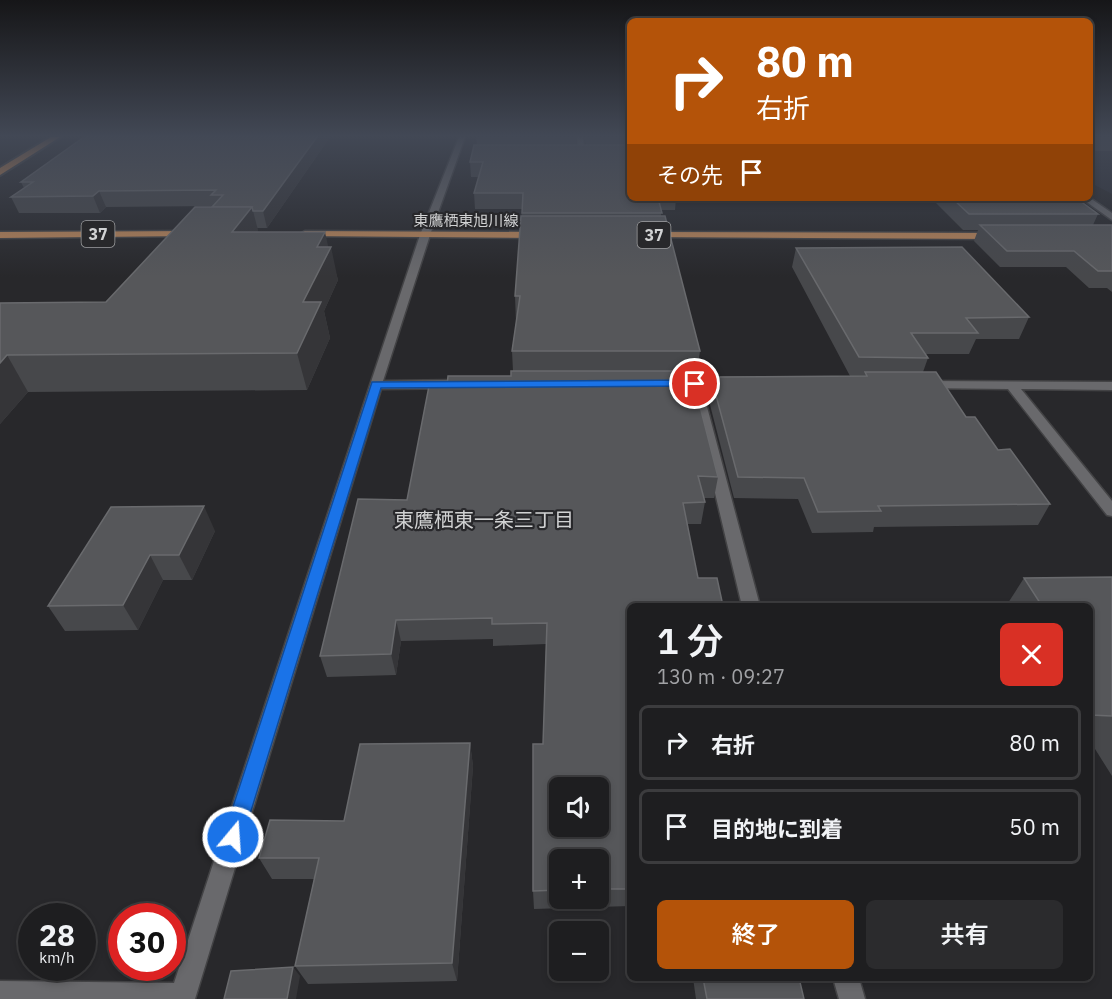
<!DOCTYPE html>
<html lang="ja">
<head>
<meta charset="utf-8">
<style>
	:root { --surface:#1e1e20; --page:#2b2b2d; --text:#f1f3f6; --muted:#a1a2a5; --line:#3c3c3e; --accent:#b45309 }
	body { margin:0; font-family:"IBM Plex Sans","Noto Sans JP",sans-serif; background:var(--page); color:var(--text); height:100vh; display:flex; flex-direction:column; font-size:22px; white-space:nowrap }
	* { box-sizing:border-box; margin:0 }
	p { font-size:20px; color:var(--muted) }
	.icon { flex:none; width:33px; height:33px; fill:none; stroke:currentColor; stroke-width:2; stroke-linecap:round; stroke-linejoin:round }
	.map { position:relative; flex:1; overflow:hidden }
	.sheet { position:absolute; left:627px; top:603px; width:466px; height:378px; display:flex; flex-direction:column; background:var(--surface); border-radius:9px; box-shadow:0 3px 9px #0003,0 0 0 2px var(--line) }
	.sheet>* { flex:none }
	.banner { position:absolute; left:627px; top:18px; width:466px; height:183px; border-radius:9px; box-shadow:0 3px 9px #0003,0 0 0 2px var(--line); background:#b45309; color:#fff; overflow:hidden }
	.buttons { position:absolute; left:549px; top:777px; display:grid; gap:12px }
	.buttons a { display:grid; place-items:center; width:60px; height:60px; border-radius:9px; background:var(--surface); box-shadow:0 3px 9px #0003,0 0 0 2px var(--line); font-size:30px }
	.speed { position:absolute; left:18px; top:903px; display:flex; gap:12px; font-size:30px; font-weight:700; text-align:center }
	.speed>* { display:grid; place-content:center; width:78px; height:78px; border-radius:50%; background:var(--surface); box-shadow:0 3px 9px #0003,0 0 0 2px var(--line); line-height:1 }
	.speed small { font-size:15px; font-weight:400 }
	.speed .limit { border:9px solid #d22; background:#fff; color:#111 }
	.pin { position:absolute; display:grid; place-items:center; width:51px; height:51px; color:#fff; margin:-26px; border:3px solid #fff; border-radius:50%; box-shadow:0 2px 6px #0007 }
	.me { position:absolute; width:66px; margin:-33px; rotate:18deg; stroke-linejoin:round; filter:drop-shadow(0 0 4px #0008) }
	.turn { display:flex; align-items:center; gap:21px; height:126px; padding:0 30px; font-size:27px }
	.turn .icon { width:78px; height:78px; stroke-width:2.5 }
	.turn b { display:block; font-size:42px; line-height:51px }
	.then { display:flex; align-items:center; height:57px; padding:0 30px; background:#0003; gap:12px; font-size:22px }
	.round { display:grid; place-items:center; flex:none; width:63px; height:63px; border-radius:9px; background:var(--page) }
	.headline { display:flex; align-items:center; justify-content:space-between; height:102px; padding:0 30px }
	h1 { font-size:36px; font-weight:600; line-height:45px }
	.button { display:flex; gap:12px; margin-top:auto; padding:12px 30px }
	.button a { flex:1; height:69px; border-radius:9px; background:var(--accent); color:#fff; font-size:24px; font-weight:600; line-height:69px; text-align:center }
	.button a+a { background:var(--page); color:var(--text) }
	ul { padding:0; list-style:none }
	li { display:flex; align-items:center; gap:18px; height:75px; margin:0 12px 9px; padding:0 18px; border:3px solid var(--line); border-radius:9px }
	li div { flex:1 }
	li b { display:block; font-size:22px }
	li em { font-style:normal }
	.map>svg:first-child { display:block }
	.built { fill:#2e3038 }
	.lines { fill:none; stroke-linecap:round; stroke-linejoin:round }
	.minor-casing { stroke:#434345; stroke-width:3 }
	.primary-casing { stroke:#434345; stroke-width:3 }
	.trunk-casing { stroke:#434345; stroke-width:4 }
	.minor { fill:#69696c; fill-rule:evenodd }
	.primary { fill:#bc8659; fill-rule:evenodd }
	.trunk { fill:#d89052; fill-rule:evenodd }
	.wall { fill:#47484b; fill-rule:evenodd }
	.shaded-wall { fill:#353538 }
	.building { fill:#56575a; stroke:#696a6d; stroke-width:1.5; fill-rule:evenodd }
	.route { fill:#1a73e8; stroke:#114b97; stroke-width:1.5 }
	.labels { text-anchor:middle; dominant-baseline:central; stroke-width:4.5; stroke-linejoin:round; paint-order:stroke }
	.far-street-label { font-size:15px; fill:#d1d2d3; stroke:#28282b }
	.shield { fill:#28282b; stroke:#9e9fa1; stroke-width:1.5 }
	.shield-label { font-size:16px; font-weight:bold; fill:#d1d2d3 }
	.neighbourhood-label { font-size:20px; fill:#d1d2d3; stroke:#28282b }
</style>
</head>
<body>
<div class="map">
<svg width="1112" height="999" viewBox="0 0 1112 999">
	<rect width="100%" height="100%" fill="#28282b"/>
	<polygon class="built" points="1090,137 1112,137 1112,194 1091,183"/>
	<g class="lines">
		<defs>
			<g id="minor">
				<polygon points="459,137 465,137 430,235 383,381 466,380 472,384 466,388 381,389 195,999 0,999 0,981 174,983 370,385 420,235"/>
				<polygon points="577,137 583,137 585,157 578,155"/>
				<polygon points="1081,198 1090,198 1112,213 1112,220"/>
				<polygon points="673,380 730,380 736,384 730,388 702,388 760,606 742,606 690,388 669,387 667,384"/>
				<polygon points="925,381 1112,382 1112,390 1021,389 1112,501 1112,516 1107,515 1008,389 921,388 919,385"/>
				<polygon points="833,978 859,978 865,999 839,999"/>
			</g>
			<g id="primary">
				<polygon points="194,231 196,233 191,236 0,238 0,232"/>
				<polygon points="305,231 539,232 544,235 539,238 302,236 300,234"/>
				<polygon points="650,232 995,233 1000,236 995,239 647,237 645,235"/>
			</g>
			<polygon id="trunk" points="51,137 60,137 0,175 0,168"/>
		</defs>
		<use href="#minor" class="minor-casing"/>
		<use href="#primary" class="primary-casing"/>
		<use href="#trunk" class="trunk-casing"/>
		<use href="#minor" class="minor"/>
		<use href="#primary" class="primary"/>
		<use href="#trunk" class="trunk"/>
	</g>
	<g class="wall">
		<polygon points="84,137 330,137 267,228 257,228 258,232 328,247 338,280 324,311 330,338 307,390 28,392 0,424 0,303 106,302 213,206 106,207 100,213 19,213 11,197 24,188 21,182"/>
		<path d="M476 137H576V145H586L584 137H630V198H676L675 210H661V216L700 351 696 379H693L718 477 714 498H704L705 502 701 524H687L630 606V906L534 909 533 891 543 744 546 644 493 646V639L401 641 396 675 327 677 320 656 407 500 447 386 511 376 513 371 512 351 516 322 515 296 522 209H475L474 193 478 177H471L470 162 477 145ZM560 860H598V898H560Z"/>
		<rect x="1090" y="137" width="22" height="14"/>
		<polygon points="931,198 1076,198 1098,214 1093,225 1112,225 1112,292 1107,288 1089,288 1066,267 1000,267 974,241 978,230 963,230"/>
		<polygon points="796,248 1029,317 1019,339 976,339 969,354 926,354 928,358 923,372 1050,504 1038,525 874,527 873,532 812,533 798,499 734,498 708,397 711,377 850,376 792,267"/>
		<polygon points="111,507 215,531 192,580 163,580 138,630 65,631 48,606"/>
		<polygon points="1024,578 1112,578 1112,776 1090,741 1090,606 1010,606 1008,603"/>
		<polygon points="470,743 473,766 457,981 308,984 295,966 314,879 272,879 259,858 344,821"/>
		<polygon points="693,978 799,978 804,999 696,999"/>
	</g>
	<g class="shaded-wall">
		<polygon points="317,137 330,137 267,228 263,211"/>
		<polygon points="99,191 106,207 100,213 93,196"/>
		<polygon points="252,207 260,238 232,232"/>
		<polygon points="325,232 329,250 331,247 338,280 324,311 330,338 307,390 297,353 303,302 317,247"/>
		<polygon points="7,355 28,392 0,424 0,363"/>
		<polygon points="204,506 215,531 192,580 179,555"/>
		<polygon points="150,555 163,580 138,630 123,605"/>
		<polygon points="396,620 401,641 396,675 391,654"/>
		<polygon points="470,743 473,766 457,981 452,963"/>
		<polygon points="293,967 300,976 296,999 287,999"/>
	</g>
	<g class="building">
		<polygon points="84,137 317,137 263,211 253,211 252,207 212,207 223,195 211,195 216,190 99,191 93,196 11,197 33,182 21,182"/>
		<polygon points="474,145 630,145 630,198 658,198 662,213 522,213 523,193 474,193 483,162 470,162"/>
		<polygon points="952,198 1076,198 1098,214 969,214"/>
		<polygon points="195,207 252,207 232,232 325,232 317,247 331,247 303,302 321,302 297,353 7,355 0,363 0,303 106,302"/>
		<polygon points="521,216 665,216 700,351 512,351 520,296 515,296"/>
		<polygon points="980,225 1112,225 1112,271 1098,271 1074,251 1007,251"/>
		<polygon points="962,247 1029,317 966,318 978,333 911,333 928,358 859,357 796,248"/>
		<path d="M511 371H691L718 477 698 476 705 502 683 503 698 578H717L723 606H630V889H598V860H560V890L533 891V744H543L547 623 492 624V618L396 620 391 654 320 656 358 499 407 500 429 386H447L448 376H511ZM560 788H598V826H560Z"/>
		<polygon points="865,372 936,372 966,417 975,417 998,450 1010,449 1050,504 878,506 881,511 818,512 804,478 738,477 711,377 867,376"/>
		<polygon points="204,506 179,555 150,555 123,605 48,606 111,507"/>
		<polygon points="1112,577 1112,716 1090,715 1090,606 1042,606 1024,578"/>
		<polygon points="470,743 452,963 295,966 319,858 259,858 270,820 344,821 360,744"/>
		<polygon points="293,967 287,999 224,999 231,971"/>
		<polygon points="703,978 799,978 804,999 707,999"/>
	</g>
	<linearGradient id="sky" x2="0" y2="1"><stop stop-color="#161618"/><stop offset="0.49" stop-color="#424855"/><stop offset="1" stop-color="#424855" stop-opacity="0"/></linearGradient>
	<rect width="1112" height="277" fill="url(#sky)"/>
	<polygon class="route" points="695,380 700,384 699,386 381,388 243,837 240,844 233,847 226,844 223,837 372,382"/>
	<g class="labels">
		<g class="far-street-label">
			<text x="466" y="220">東鷹栖東旭川線</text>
		</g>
		<g class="shield">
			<rect x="81.5" y="221" width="33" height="26" rx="4.5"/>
			<rect x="637.5" y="222" width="33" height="26" rx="4.5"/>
		</g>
		<g class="shield-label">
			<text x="98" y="234">37</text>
			<text x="654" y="235">37</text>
		</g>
		<g class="neighbourhood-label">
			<text x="484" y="519">東鷹栖東一条三丁目</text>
		</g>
	</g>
</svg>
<div class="buttons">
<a><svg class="icon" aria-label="sound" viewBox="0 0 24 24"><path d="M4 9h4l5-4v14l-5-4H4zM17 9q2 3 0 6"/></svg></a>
<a>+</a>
<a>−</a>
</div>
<div class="speed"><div>28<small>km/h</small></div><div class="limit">30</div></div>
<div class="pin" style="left:695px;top:384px;background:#d93025"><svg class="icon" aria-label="arrive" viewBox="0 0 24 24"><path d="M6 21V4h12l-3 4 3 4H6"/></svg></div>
<svg class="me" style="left:233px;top:837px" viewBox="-20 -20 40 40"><circle r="17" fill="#1a73e8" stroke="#fff" stroke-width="3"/><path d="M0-11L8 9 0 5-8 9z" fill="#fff"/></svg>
<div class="banner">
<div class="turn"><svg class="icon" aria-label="right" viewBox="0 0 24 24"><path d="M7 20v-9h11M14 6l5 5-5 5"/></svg><div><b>80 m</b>右折</div></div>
<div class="then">その先<svg class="icon" aria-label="arrive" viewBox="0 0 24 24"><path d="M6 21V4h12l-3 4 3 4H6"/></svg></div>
</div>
<section class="sheet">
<div class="headline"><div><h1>1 分</h1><p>130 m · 09:27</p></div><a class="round" style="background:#d93025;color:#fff"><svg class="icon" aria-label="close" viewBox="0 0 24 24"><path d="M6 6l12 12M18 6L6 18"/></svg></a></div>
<ul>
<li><svg class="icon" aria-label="right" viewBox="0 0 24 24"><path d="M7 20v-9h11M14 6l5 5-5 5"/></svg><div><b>右折</b></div><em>80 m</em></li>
<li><svg class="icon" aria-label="arrive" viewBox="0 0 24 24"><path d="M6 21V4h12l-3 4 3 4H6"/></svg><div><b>目的地に到着</b></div><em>50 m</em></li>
</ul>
<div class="button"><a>終了</a><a>共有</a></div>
</section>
</div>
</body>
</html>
